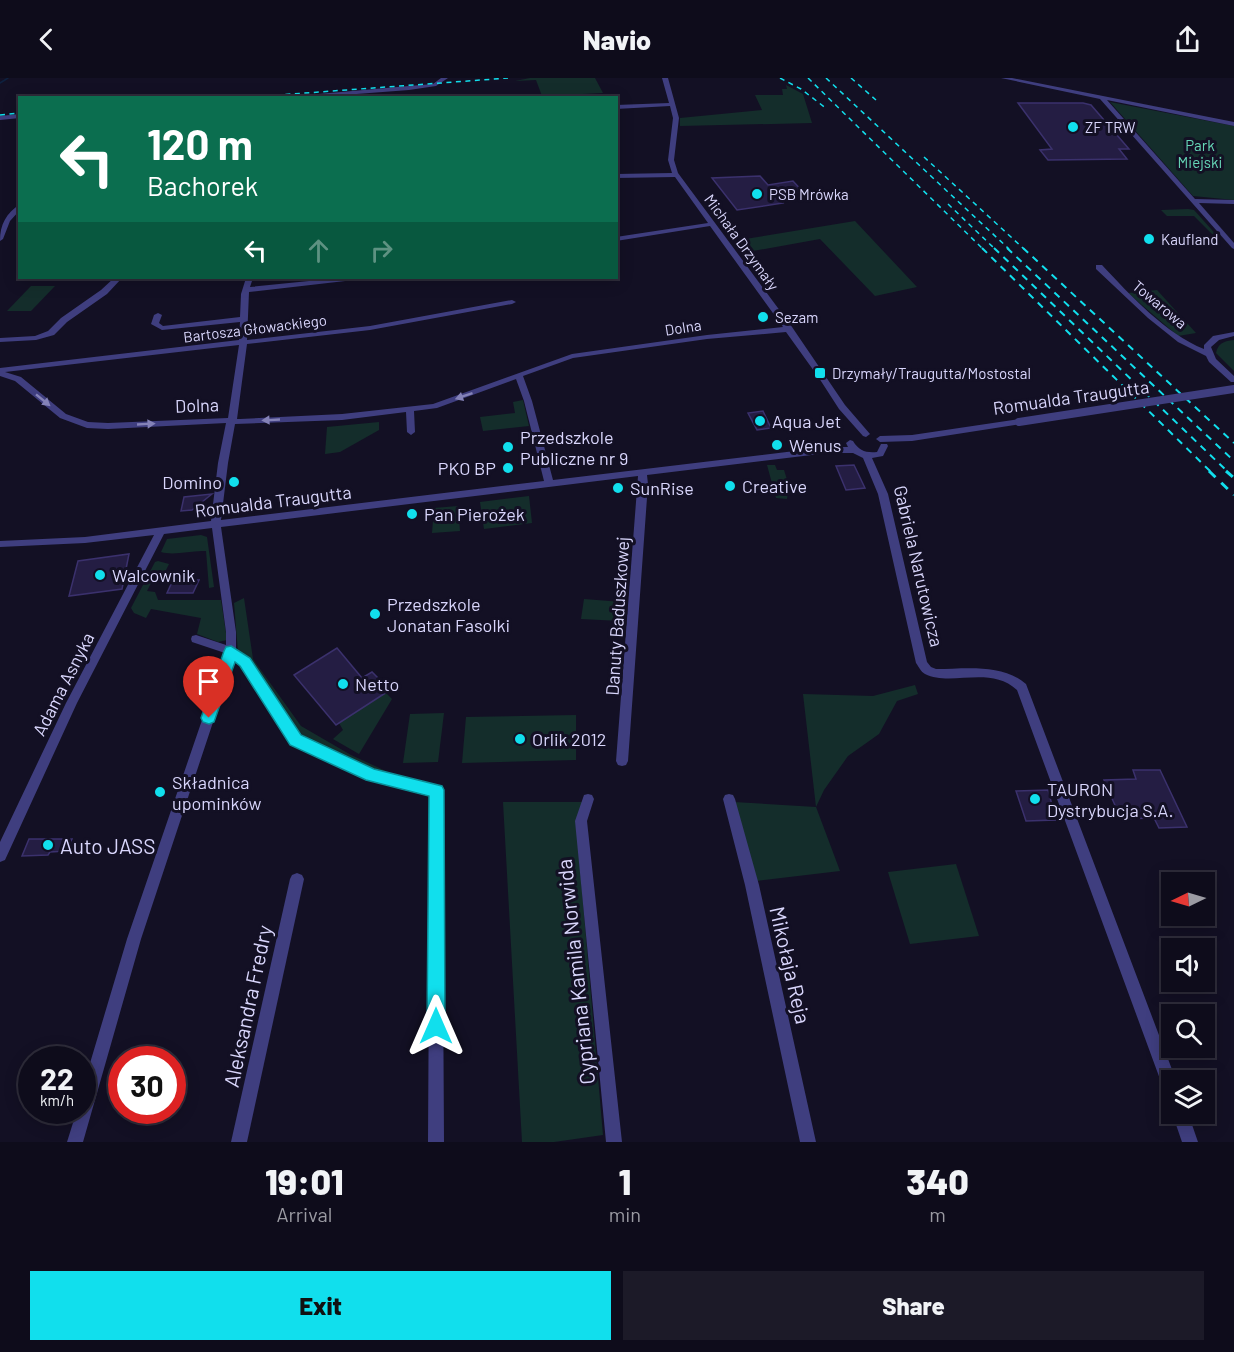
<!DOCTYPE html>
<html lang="en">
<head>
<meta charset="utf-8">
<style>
	:root { --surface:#0e0c1b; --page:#1c1a28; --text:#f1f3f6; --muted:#9b9ba3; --line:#2e2c3a; --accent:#11dfed }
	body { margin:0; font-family:Barlow,sans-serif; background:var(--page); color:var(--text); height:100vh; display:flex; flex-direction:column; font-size:22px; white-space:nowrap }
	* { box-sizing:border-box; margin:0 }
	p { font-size:20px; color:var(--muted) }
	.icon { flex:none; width:33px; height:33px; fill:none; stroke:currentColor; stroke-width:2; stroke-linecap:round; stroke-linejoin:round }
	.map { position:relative; height:1064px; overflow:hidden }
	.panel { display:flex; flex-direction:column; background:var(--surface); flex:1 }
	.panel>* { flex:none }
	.banner { position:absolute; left:18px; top:18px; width:600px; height:183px; border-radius:0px; box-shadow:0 3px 15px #0003,0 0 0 2px var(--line); background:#0b6e4f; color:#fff; overflow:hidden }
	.needle { width:39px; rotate:265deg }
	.fabs { position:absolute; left:1161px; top:794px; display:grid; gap:12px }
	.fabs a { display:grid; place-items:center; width:54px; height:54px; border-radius:0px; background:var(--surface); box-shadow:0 3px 15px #0003,0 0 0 2px var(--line); font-size:30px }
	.speed { position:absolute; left:18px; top:968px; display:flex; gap:12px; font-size:30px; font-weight:700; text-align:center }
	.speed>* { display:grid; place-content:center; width:78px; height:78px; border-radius:50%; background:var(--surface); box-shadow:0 3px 15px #0003,0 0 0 2px var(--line); line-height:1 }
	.speed small { font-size:15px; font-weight:400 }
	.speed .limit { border:9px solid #d22; background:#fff; color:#111 }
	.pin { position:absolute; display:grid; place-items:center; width:51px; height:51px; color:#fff; margin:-62px -26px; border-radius:50% 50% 50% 0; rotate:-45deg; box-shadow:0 0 6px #0007 }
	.pin .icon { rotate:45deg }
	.me { position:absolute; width:66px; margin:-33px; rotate:0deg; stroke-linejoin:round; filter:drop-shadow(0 0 4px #0008) }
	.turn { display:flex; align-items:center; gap:21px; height:126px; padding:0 30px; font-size:27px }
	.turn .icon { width:78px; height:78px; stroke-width:2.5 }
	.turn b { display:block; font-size:42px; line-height:51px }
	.lanes { display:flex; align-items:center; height:57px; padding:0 30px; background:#0003; justify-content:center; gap:30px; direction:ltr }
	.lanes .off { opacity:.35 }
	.eta { display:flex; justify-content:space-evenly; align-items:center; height:102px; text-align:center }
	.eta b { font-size:36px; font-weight:800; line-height:42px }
	.primary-button { display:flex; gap:12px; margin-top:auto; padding:12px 30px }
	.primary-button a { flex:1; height:69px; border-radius:0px; background:var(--accent); color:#111; font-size:24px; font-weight:800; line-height:69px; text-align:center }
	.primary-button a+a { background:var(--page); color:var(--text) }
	header { display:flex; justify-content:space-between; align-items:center; height:78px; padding:0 30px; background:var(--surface); font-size:27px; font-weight:800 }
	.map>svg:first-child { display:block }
	.green { fill:#142d2b }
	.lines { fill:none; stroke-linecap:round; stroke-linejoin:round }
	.stream { stroke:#0e213f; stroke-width:1.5 }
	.building { fill:#241d43; stroke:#3b316d; stroke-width:1.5 }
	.minor { fill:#3f3e7f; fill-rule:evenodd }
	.rail-far2 { stroke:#11dfed; stroke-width:1.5; stroke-dasharray:5 4.5; stroke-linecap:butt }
	.rail-far1 { stroke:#11dfed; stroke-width:2; stroke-dasharray:7 6; stroke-linecap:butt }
	.rail { stroke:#11dfed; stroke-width:3; stroke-dasharray:9 8; stroke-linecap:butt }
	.minor-bridge { stroke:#3f3e7f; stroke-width:8 }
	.oneway { fill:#8482b7 }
	.route { fill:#11dfed; stroke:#0b919a; stroke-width:1.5 }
	.poi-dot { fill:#11dfed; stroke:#131024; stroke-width:2 }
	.labels { text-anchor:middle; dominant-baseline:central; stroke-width:6; stroke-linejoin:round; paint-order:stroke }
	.far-poi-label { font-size:15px; fill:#d9d6fc; stroke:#131024; text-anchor:start }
	.far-park-label { font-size:15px; fill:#66d7b7; stroke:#131024 }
	.far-street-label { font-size:15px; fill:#d9d6fc; stroke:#131024 }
	.street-label { font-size:18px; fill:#d9d6fc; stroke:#131024 }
	.poi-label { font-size:18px; fill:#d9d6fc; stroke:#131024; text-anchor:start }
	.near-poi-label { font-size:21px; fill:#d9d6fc; stroke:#131024; text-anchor:start }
	.near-street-label { font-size:21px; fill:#d9d6fc; stroke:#131024 }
</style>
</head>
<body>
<header><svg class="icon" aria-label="back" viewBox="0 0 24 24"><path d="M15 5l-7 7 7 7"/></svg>Navio<svg class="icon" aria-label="share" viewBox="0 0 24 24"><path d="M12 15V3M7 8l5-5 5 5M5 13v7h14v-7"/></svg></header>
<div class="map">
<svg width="1234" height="1064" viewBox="0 0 1234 1064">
	<rect width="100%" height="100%" fill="#131024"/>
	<g class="green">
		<polygon points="530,0 595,0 603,15 542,18 536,2 515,3"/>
		<polygon points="786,7 803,16 812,45 680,48 680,40 762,32 755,17 783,17 782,11 787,11"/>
		<polygon points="1110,24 1234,48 1234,122 1193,118"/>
		<polygon points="1188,131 1194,132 1220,161 1217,161 1194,138 1167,138 1161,132"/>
		<polygon points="855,143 917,209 875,218 820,161 742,175 733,163"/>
		<polygon points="31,208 55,208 31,233 7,233"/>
		<polygon points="1157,212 1196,255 1178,258 1128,215"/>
		<path d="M1234 262V293L1216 275C1218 265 1224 263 1234 262Z"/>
		<polygon points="523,322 529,348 483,353 480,339 515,335 513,324"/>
		<polygon points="379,344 379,352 340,374 325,376 327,349"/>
		<polygon points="767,387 775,387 777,392 784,392 789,408 787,421 776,420"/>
		<polygon points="529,418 532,445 484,451 480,424"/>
		<polygon points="458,428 460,453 432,455 434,430"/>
		<path d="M201 457 207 459 214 509 209 510 206 473C191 472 175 478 161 474L167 461Z"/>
		<polygon points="158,483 169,486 165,494 157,493 147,513 155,514 158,522 221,522 227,562 218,564 197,556 201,540 151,531 146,540 134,535 131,530 155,484"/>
		<polygon points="244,520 253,581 301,648 351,677 401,700 362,687 309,664 286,639 238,574 234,525"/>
		<polygon points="584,521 622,524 620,543 581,541"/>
		<polygon points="915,607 918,616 897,623 879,656 848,678 824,712 816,729 840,793 756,803 734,724 816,729 803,616 873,618"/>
		<polygon points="386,615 392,621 359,676 333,661 343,652 339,645"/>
		<polygon points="444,635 438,684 403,685 410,636"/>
		<polygon points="576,637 576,682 462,685 466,639"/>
		<polygon points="503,724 583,724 576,743 603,1057 554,1064 522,1064"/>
		<polygon points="956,786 979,858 910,866 888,794"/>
	</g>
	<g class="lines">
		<polyline class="stream" points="0,5 8,0"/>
	</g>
	<g class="building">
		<polygon points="1018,25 1083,25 1091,27 1129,71 1119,71 1127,81 1048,82 1040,72 1052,71"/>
		<polygon points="760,98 768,107 793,103 803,114 777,117 783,125 737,132 712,100"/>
		<polygon points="763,333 771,350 757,352 748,335"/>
		<polygon points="854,387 865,410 846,412 836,388"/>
		<polygon points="212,416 192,432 181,433 184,419"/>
		<polygon points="129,476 122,511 69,518 78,483"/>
		<polygon points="173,502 199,502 193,515 167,515"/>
		<polygon points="337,570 362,600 372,594 390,612 336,647 294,597"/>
		<polygon points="1133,692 1160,692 1187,749 1159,750 1154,740 1121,741 1104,702 1136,701"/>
		<polygon points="1048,712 1056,742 1026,743 1016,713"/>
		<polygon points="29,761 72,761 67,773 50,774 48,777 22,778"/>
	</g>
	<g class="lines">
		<g class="minor">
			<polygon points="441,0 448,0 436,8 409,12 304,20 273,20 409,8 433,6"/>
			<path d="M662 0H668L679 40 674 82 678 95 792 249 845 327 870 356 866 359 863 358 839 331 819 300 786 254 707 261 573 280 523 298 532 323 553 402 828 369H848L846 365 850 362 853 363C859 373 866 375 877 374L881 366H887L888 368 883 378 872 380 888 416 927 584 931 589 936 591C965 591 1002 585 1026 606L1176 1002H1172V1019L1167 1017 1164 1012 1017 612C990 587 951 609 925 596 921 594 919 589 916 585L878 416 863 380 853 375H828L647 397 648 406 628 683 626 687 622 688 618 687 616 683 638 398 221 449 236 554V571L249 581 299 658 374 693 436 707 440 708 442 712 444 1064H428L430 716 368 702 291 666 241 587 234 581 141 861 83 1064H67L77 1032H82V1012L127 861 225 575 192 564 191 561 192 558 196 557 226 567V554L212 450 164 456 77 625 5 782 0 784V764L66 625 154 457 85 465 0 469V463L85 459 211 443 218 385 226 345 108 351 87 350 60 340 15 303 0 298V290L239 262 240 244 162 252 151 246 154 237 158 235 162 237 159 245 163 248 240 239 241 216 246 200H253L250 209 339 200H358L354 202 249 214 247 262 370 248 512 222 516 224 512 226 370 252 247 266 237 341H240L342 336 433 326 572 276 707 257 783 249 710 148 616 163V159L708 145 675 99 616 100V96L672 95 668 82 673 40 670 28 616 31V27L669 25ZM239 267 228 340 108 345 88 344 66 336 21 299 5 294ZM516 301 524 323 544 403 221 442 228 385 235 346 342 342 406 334 407 354 411 357 415 354 414 333 437 330Z"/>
			<polygon points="1001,0 1012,0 1234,44 1234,48 1107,22 1195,121 1234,122 1234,126 1199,125 1234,165 1234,171 1232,170 1100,21"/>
			<polygon points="20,36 20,40 0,42 0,38"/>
			<path d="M20 126V132L10 143 3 161 0 163C0 146 6 136 20 126Z"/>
			<path d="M1096 187H1102C1130 217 1166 256 1204 271V267L1213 258 1234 254V258L1219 262 1211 269 1216 281 1234 298V304H1231L1209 284 1206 278 1178 264 1148 240 1096 191Z"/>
			<polygon points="114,200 122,200 107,216 67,244 54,257 36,262 0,264 0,260 35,258 48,253 61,240 101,212"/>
			<polygon points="1019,341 1023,344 1022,346 912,363 880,364 876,361 880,358 912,357"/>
			<polygon points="588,716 592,717 594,721 587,743 622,1064 606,1064 575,743 584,717"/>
			<polygon points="729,716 733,717 735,721 759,807 816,1064 800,1064 745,807 723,721 725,717"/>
			<polygon points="297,795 302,797 304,801 247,1064 231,1064 290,801 292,797"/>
			<polygon points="1172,1035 1188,1035 1198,1064 1182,1064"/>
		</g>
		<g class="rail-far2">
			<polyline points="780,0 801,11 827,31"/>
			<polyline points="808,0 983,171"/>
			<polyline points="826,0 1009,171"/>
			<polyline points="851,0 876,22"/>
			<polyline points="238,20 508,0"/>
			<polyline points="0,37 20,35"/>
			<polyline points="924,79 1024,171"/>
			<polyline points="948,126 995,171"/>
		</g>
		<g class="rail-far1">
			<polyline points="982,170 1211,394"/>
			<polyline points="994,170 1228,394"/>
			<polyline points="1007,170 1234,383"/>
			<polyline points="1023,170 1234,365"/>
		</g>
		<g class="rail">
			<polyline points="1209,393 1234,417"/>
			<polyline points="1226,393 1234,400"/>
		</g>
		<polyline class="minor-bridge" points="1019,344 1234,311"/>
	</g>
	<defs><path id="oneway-solid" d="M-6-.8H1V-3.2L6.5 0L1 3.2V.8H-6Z" transform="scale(1.5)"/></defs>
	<g class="oneway">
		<use href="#oneway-solid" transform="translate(464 318) rotate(161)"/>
		<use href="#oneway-solid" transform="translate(43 322) rotate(39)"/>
		<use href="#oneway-solid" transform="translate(271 342) rotate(177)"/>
		<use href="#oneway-solid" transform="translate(146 346) rotate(-3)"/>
	</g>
	<polygon class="route" points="231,568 250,580 301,657 374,691 442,708 444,712 445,948 443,955 436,958 429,955 427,948 429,718 366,702 290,667 240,588 235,584 214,644 209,646 203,644 201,640 224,573 226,569"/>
	<g class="poi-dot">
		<circle cx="1073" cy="49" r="6"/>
		<circle cx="757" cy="116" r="6"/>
		<circle cx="1149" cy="161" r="6"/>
		<circle cx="763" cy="239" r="6"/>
		<rect x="814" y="289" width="12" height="12" rx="3"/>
		<circle cx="760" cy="343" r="6"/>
		<circle cx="777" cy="367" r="6"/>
		<circle cx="508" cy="369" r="6"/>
		<circle cx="508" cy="390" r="6"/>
		<circle cx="234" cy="404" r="6"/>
		<circle cx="730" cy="408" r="6"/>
		<circle cx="618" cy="410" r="6"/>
		<circle cx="412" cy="436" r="6"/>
		<circle cx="100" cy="497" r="6"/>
		<circle cx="375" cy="536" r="6"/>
		<circle cx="343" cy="606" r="6"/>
		<circle cx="520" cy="661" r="6"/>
		<circle cx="160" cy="714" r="6"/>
		<circle cx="1035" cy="721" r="6"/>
		<circle cx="48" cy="767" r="6"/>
	</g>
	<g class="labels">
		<g class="far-poi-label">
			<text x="1085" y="49">ZF TRW</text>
			<text x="769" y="116">PSB Mrówka</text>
			<text x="1161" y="161">Kaufland</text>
			<text x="775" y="239">Sezam</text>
			<text x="832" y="295">Drzymały/Traugutta/Mostostal</text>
		</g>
		<g class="far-park-label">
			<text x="1200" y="67">Park<tspan x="1200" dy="17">Miejski</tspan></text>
		</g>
		<g class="far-street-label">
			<text transform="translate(742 164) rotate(54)">Michała Drzymały</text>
			<text transform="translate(1160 226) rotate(40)">Towarowa</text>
			<text transform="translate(683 249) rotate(-9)">Dolna</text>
			<text transform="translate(255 250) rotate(-7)">Bartosza Głowackiego</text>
		</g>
		<g class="street-label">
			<text transform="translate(1071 319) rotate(-8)">Romualda Traugutta</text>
			<text transform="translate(197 327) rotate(-2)">Dolna</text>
			<text transform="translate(273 423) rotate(-7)">Romualda Traugutta</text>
			<text transform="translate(919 488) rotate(77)">Gabriela Narutowicza</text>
			<text transform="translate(617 538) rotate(-86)">Danuty Baduszkowej</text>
			<text transform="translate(63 606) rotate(-63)">Adama Asnyka</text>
		</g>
		<g class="poi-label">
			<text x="772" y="343">Aqua Jet</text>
			<text x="520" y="359">Przedszkole<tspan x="520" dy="21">Publiczne nr 9</tspan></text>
			<text x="789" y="367">Wenus</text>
			<text x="496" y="390" text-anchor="end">PKO BP</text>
			<text x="222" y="404" text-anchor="end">Domino</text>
			<text x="742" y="408">Creative</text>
			<text x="630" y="410">SunRise</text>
			<text x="424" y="436">Pan Pierożek</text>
			<text x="112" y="497">Walcownik</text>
			<text x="387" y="526">Przedszkole<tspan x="387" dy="21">Jonatan Fasolki</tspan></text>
			<text x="355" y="606">Netto</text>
			<text x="532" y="661">Orlik 2012</text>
			<text x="172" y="704">Składnica<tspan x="172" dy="21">upominków</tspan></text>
			<text x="1047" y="711">TAURON<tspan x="1047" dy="21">Dystrybucja S.A.</tspan></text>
		</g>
		<g class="near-poi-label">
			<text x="60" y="767">Auto JASS</text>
		</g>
		<g class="near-street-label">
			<text transform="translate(791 887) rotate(77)">Mikołaja Reja</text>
			<text transform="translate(575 894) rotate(-96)">Cypriana Kamila Norwida</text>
			<text transform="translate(247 928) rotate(-78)">Aleksandra Fredry</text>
		</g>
	</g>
</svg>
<div class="fabs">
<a><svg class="needle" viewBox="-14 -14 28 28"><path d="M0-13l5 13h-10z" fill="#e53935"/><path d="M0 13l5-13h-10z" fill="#9b9ba3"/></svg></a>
<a><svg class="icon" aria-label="sound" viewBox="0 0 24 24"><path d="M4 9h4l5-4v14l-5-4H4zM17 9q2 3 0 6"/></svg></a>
<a><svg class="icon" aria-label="search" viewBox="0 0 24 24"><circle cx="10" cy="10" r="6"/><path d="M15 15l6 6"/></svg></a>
<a><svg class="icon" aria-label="layers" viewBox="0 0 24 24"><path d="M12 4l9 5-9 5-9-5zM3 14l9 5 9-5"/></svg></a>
</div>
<div class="speed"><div>22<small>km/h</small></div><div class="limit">30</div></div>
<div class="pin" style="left:209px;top:640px;background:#d93025"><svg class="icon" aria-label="arrive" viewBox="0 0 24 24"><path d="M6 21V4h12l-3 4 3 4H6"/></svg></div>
<svg class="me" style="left:436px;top:948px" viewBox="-20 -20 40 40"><path d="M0-17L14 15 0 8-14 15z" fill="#11dfed" stroke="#fff" stroke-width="4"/></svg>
<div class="banner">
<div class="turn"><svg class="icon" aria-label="left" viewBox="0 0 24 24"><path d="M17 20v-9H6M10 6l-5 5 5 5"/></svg><div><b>120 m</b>Bachorek</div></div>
<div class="lanes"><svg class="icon" aria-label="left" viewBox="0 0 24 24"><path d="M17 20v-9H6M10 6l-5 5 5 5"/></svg><svg class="icon off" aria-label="ahead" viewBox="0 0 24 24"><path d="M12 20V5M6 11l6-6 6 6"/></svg><svg class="icon off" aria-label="right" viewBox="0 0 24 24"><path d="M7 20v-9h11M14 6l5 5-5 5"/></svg></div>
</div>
</div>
<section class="panel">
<div class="eta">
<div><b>19:01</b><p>Arrival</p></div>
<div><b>1</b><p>min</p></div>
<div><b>340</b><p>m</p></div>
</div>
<div class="primary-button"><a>Exit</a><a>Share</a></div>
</section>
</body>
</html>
